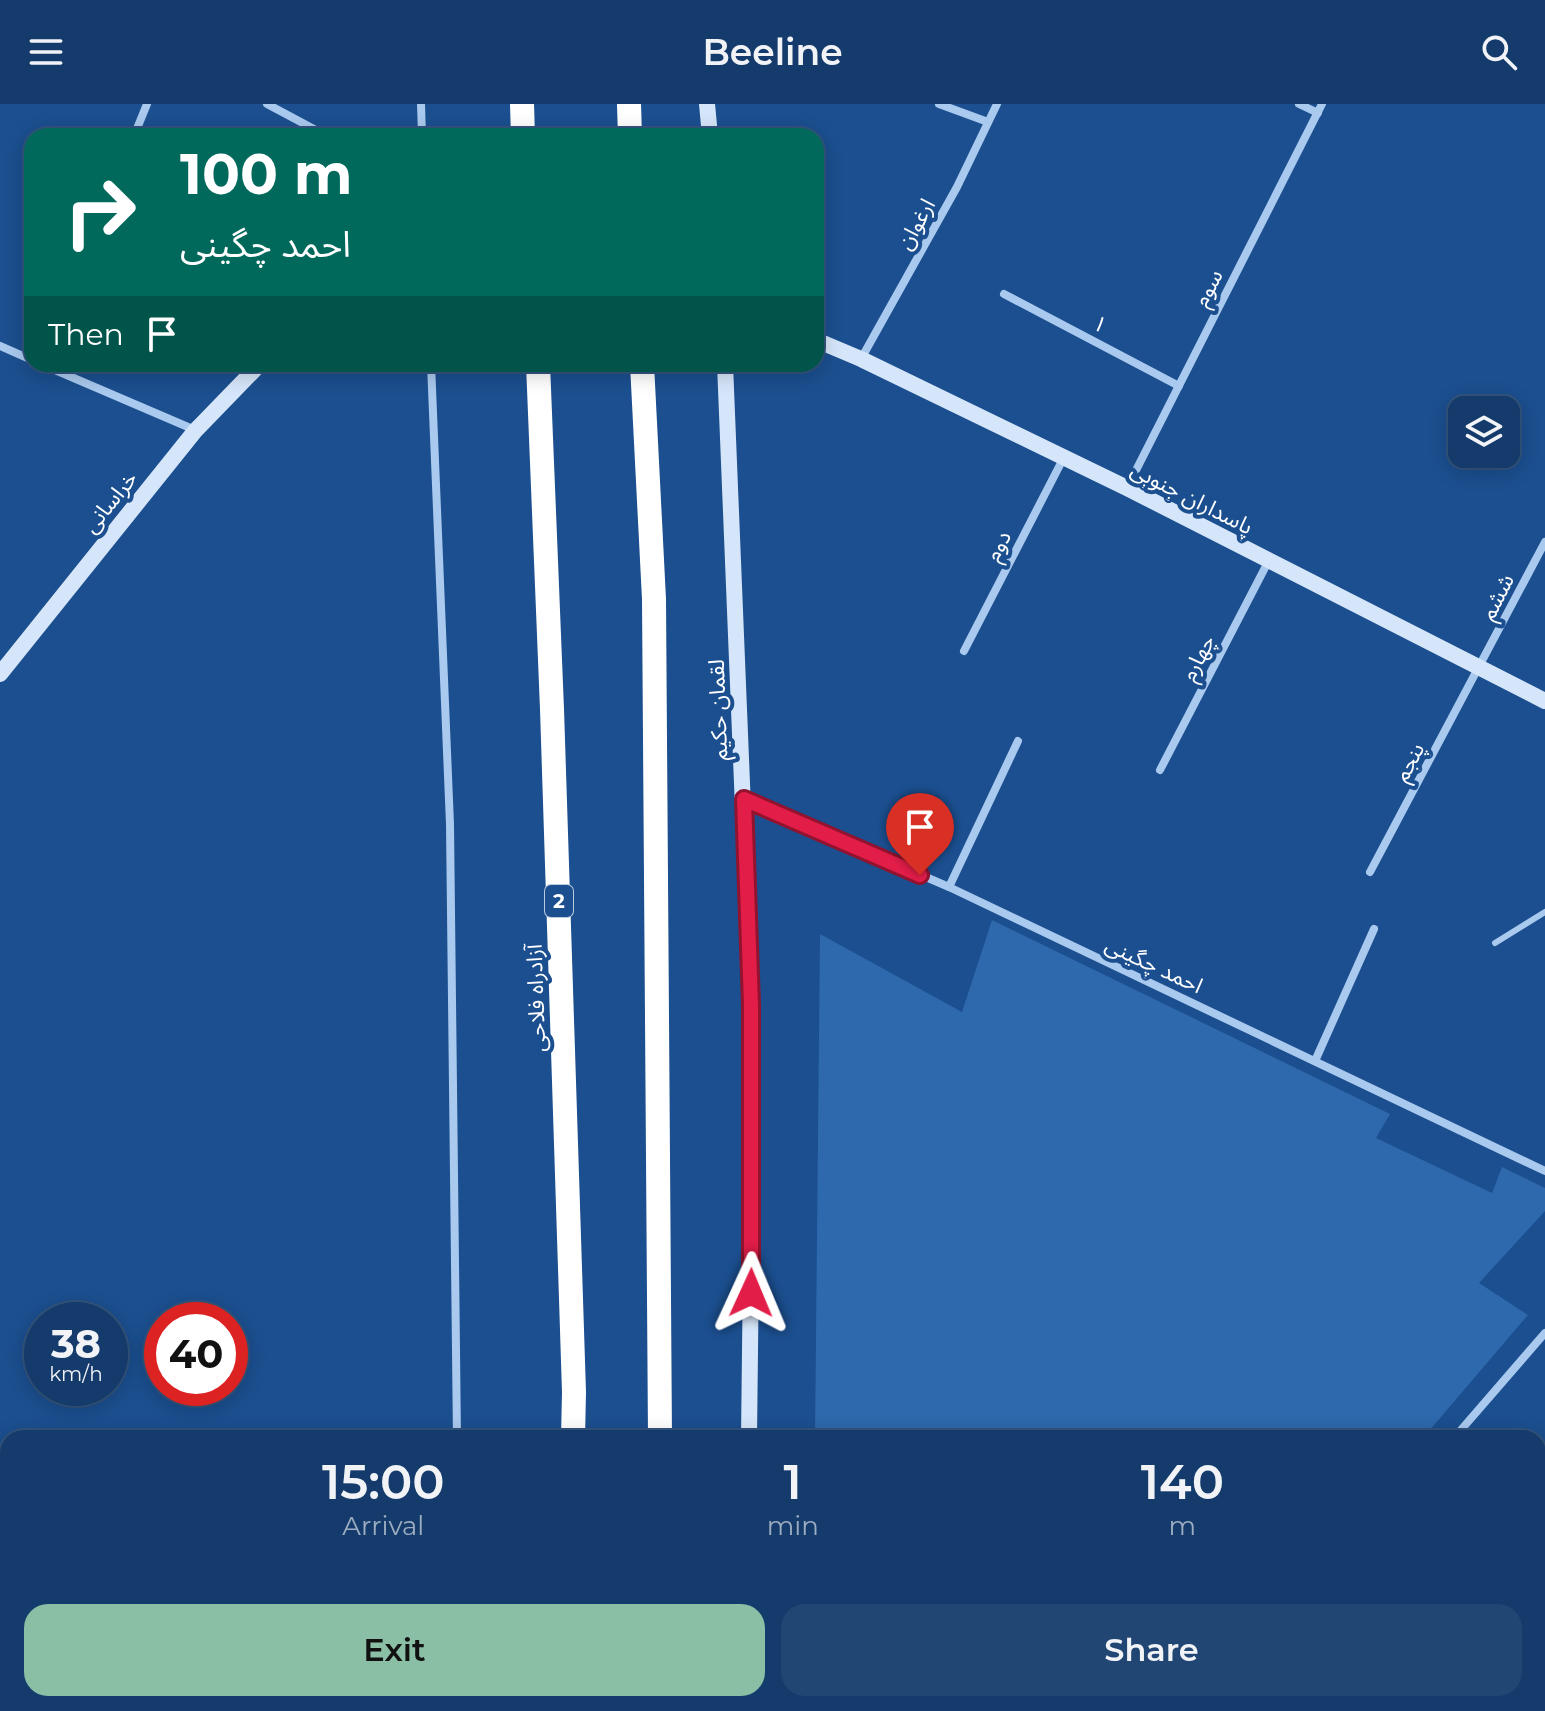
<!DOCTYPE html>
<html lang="en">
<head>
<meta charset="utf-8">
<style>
	:root { --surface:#143b6b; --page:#214673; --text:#f1f3f6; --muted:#9dadc1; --line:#33557e; --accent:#8abfa5 }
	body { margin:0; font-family:Montserrat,"Noto Sans Arabic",sans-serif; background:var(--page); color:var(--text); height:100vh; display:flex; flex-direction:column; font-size:30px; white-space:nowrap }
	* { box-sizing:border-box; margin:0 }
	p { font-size:26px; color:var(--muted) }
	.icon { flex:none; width:44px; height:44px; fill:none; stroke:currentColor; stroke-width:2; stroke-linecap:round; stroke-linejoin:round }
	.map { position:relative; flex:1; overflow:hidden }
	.panel { position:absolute; left:0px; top:1326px; width:1546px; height:282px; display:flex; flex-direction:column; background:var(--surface); border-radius:24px 24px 0 0; box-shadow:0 4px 20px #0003,0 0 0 2px var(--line) }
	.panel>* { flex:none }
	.guide { position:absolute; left:24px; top:24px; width:800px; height:244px; border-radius:24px; box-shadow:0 4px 20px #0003,0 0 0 2px var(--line); background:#00695c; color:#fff; overflow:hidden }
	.buttons { position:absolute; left:1448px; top:292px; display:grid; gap:16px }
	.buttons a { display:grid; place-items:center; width:72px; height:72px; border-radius:16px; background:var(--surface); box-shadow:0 4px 20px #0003,0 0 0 2px var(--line); font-size:40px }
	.speed { position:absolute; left:24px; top:1198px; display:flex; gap:16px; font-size:40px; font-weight:700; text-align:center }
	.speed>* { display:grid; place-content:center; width:104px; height:104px; border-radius:50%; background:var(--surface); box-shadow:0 4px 20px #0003,0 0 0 2px var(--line); line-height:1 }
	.speed small { font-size:20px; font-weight:400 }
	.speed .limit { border:12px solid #d22; background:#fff; color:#111 }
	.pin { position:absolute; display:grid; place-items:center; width:68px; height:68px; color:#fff; margin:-82px -34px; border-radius:50% 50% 50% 0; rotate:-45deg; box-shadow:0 0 8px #0007 }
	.pin .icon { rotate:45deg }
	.me { position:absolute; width:88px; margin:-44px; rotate:1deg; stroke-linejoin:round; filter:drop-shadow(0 0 6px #0008) }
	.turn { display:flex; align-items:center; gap:28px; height:168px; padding:0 24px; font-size:36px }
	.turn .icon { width:104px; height:104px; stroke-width:2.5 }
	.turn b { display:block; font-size:56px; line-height:68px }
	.then { display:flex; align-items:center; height:76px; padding:0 24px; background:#0003; gap:16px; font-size:30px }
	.eta { display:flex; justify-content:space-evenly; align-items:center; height:136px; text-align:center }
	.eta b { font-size:48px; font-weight:600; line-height:56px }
	.action { display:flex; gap:16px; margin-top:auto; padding:16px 24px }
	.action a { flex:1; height:92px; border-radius:24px; background:var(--accent); color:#111; font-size:32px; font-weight:600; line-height:92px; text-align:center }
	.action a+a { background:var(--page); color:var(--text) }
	header { display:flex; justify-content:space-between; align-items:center; height:104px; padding:0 24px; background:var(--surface); font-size:36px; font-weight:600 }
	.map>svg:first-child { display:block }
	.green { fill:#2e69ad }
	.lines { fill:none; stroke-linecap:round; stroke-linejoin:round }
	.lane { stroke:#a9c9ee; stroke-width:6 }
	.street { stroke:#a9c9ee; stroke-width:8 }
	.secondary { stroke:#d6e6fa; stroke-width:16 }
	.highway { stroke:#fff; stroke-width:24 }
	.route-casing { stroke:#92132f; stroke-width:20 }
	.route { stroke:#e11d48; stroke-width:14 }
	.labels { text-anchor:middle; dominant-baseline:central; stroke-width:8; stroke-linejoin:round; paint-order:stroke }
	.shield { fill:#1b4f8f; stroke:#bbcadd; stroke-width:2 }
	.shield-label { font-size:20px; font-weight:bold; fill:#fff }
	.street-label { font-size:22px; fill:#fff; stroke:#1b4f8f }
</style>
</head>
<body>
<header><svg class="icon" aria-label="menu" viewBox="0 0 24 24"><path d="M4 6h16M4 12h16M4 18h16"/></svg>Beeline<svg class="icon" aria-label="search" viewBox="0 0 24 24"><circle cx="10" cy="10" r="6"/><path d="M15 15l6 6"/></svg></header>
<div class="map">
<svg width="1545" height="1607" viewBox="0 0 1545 1607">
	<rect width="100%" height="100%" fill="#1b4f8f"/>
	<g class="green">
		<polygon points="992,816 1390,1010 1376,1034 1492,1089 1502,1063 1545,1084 1545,1107 1479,1179 1528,1211 1423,1334 815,1334 820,830 962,908"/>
		<polygon points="934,1600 1195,1600 1189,1607 945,1607"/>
	</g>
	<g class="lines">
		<polyline class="lane" points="1495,839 1545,808"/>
		<g class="street">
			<polyline points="267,0 327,32"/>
			<polyline points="421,0 422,32"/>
			<polyline points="939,0 988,18"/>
			<polyline points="1299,0 1318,9"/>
			<polyline points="134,32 147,0"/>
			<polyline points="1004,190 1179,282"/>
			<polyline points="0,242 32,256"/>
			<polyline points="861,255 957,83 997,0"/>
			<polyline points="41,260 195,326"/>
			<polyline points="431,260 450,720 457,1334"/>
			<polyline points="1127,384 1322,0"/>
			<polyline points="964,547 1063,355"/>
			<polyline points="1160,666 1268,458"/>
			<polyline points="744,695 949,783 1545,1067"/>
			<polyline points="1370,768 1545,438"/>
			<polyline points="949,783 1018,637"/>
			<polyline points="1315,957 1374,825"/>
			<polyline points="1454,1334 1545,1229"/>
			<polyline points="0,1596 8,1584"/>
			<polyline points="1357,1600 1371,1607"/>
			<polyline points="454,1607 454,1600"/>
		</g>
		<g class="secondary">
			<polyline points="707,0 710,32"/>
			<polyline points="816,236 861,255 1127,384 1545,597"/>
			<polyline points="725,260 751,901 752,1072 749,1334"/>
			<polyline points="0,570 195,327 260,260"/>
			<polyline points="742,1607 742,1600"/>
		</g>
		<g class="highway">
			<polyline points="522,0 523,32"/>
			<polyline points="629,0 630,32"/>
			<polyline points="538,260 552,605 574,1288 573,1334"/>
			<polyline points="642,260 654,495 660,1334"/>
			<polyline points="567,1607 567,1600"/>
			<polyline points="656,1607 656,1600"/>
		</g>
	</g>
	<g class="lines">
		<defs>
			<polyline id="route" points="751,1189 751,901 744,695 920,771"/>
		</defs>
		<use href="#route" class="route-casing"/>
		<use href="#route" class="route"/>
	</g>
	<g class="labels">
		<rect class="shield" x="545" y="781" width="28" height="32" rx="6"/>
		<g class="shield-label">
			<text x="559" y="797">2</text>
		</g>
		<g class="street-label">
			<text transform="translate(916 120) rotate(-61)">ارغوان</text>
			<text transform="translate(1208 184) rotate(-63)">سوم</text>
			<text transform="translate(1100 220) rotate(28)">۱</text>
			<text transform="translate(1192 394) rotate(27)">پاسداران جنوبی</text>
			<text transform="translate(110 398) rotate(-51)">خراسانی</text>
			<text transform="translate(998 442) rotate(-63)">دوم</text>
			<text transform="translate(1497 493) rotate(-63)">ششم</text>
			<text transform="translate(1198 554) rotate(-63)">چهارم</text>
			<text transform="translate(718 606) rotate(-92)">لقمان حکیم</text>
			<text transform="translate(1409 658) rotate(-62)">پنجم</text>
			<text transform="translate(1154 861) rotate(25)">احمد چگینی</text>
			<text transform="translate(536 894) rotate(-92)">آزادراه فلاحی</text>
		</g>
	</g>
</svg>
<div class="buttons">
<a><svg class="icon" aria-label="layers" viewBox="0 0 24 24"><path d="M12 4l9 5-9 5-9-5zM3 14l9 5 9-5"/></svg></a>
</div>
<div class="speed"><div>38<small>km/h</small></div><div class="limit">40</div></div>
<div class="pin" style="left:920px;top:771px;background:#d93025"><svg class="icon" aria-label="arrive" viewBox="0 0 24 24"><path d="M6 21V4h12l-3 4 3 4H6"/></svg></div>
<svg class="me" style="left:751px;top:1189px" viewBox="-20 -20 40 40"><path d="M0-17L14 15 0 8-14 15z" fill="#e11d48" stroke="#fff" stroke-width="4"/></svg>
<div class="guide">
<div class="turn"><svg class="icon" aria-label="right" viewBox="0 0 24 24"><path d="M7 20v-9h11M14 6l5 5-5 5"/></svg><div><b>100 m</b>احمد چگینی</div></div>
<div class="then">Then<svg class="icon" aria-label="arrive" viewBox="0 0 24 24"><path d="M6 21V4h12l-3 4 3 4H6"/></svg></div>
</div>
<section class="panel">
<div class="eta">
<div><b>15:00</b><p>Arrival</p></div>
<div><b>1</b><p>min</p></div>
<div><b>140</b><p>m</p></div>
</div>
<div class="action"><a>Exit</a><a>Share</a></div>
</section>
</div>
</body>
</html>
